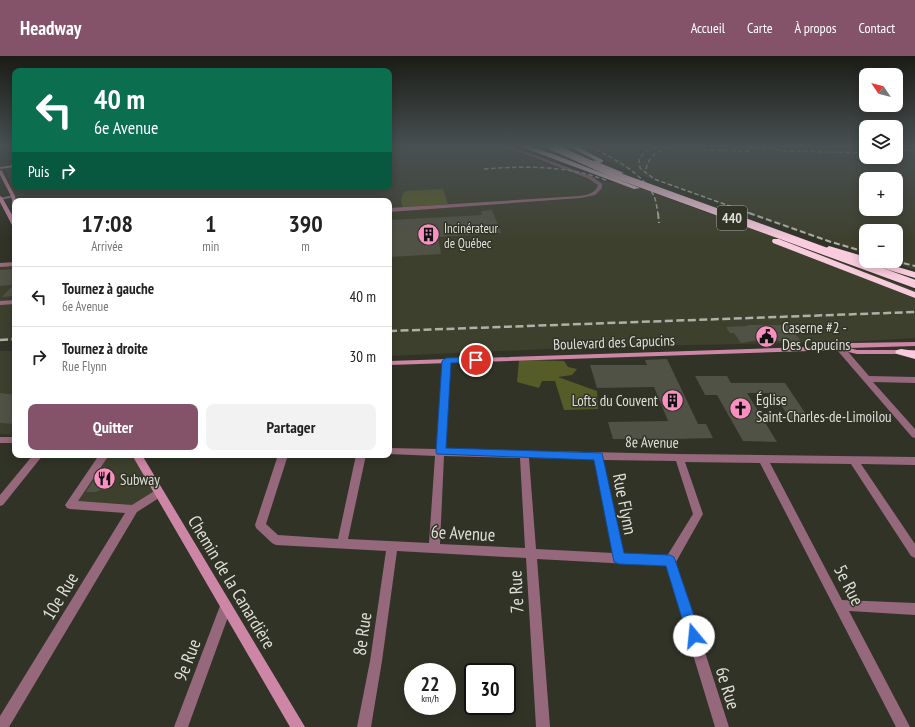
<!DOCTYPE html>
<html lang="fr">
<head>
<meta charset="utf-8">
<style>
	:root { --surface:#fff; --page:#f2f2f2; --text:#222; --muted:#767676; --line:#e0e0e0; --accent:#84536a }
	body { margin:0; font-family:"PT Sans Narrow",sans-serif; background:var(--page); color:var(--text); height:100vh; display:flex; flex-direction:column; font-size:15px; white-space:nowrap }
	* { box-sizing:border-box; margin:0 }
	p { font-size:13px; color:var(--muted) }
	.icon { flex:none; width:22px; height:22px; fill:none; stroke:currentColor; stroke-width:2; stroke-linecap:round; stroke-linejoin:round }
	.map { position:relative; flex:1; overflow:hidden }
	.side { position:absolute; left:12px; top:142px; width:380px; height:260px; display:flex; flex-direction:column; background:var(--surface); border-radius:8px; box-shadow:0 2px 10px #0003 }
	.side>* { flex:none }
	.guide { position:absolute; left:12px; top:12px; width:380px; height:122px; border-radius:8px; box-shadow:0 2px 10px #0003; background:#0b6e4f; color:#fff; overflow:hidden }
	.needle { width:26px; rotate:305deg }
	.buttons { position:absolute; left:859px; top:12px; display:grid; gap:8px }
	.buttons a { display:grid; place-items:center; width:44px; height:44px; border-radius:8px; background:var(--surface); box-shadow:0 2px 10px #0003; font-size:20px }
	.speed { position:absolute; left:404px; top:607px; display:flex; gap:8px; font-size:20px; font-weight:700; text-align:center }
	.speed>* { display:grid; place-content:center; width:52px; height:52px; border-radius:50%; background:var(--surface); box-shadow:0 2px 10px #0003; line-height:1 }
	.speed small { font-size:10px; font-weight:400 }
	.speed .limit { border:2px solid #111; border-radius:6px; background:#fff; color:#111 }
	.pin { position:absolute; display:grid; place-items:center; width:34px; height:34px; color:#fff; margin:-17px; border:2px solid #fff; border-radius:50%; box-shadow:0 1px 4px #0007 }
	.me { position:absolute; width:44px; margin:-22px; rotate:343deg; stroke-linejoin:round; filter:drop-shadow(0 0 3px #0008) }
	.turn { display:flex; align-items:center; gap:14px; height:84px; padding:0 16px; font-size:18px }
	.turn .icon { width:52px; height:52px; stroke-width:2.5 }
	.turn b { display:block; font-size:28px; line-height:34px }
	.then { display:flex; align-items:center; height:38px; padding:0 16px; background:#0003; gap:8px; font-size:15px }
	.eta { display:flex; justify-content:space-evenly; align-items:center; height:68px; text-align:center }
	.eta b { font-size:24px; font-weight:800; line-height:28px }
	.primary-button { display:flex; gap:8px; margin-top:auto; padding:8px 16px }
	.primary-button a { flex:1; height:46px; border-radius:8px; background:var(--accent); color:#fff; font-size:16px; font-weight:800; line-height:46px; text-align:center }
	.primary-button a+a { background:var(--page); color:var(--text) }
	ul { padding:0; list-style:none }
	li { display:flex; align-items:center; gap:12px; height:60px; padding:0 16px; border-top:1px solid var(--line) }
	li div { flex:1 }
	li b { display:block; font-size:15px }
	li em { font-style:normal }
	header { display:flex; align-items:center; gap:24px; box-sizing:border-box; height:56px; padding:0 20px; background:var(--accent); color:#fff }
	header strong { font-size:19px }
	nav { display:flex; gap:22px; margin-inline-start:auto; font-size:14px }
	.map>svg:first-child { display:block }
	.built { fill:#3e402e; fill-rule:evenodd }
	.green { fill:#565c28 }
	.building { fill:#505245 }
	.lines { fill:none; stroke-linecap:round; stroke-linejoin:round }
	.minor { fill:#96687c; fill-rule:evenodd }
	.secondary { fill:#ce86a6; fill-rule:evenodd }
	.motorway { fill:#f8cbdd; fill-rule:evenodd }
	.rail-far2 { stroke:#afb0a7; stroke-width:1.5; stroke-dasharray:4.5 2.5; stroke-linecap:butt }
	.rail-far1 { stroke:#afb0a7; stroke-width:2; stroke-dasharray:6 3; stroke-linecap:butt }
	.rail { stroke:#afb0a7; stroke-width:2.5; stroke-dasharray:8 3.5; stroke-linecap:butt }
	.motorway-bridge-far1 { stroke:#f8cbdd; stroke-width:7 }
	.motorway-bridge { stroke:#f8cbdd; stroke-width:8 }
	.route { fill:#1a73e8; stroke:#114b97 }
	.labels { text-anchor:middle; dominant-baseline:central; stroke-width:3; stroke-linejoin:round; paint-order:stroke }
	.far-poi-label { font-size:13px; fill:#dedfd7; stroke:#313327; text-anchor:start }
	.shield { fill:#313327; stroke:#aaaba2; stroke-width:1 }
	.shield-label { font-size:14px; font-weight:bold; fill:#dedfd7 }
	.poi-label { font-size:15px; fill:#dedfd7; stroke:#313327; text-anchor:start }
	.street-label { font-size:15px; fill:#dedfd7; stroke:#313327 }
	.near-street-label { font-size:18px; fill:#dedfd7; stroke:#313327 }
</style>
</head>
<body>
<header>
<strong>Headway</strong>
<nav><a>Accueil</a><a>Carte</a><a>À propos</a><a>Contact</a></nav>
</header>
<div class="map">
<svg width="915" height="671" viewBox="0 0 915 671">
	<rect width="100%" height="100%" fill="#313327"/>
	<g class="built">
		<polygon points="389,90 496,90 521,98 586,123 631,129 780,183 915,234 915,282 843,286 591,291 389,300 389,145 15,145 6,113 15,111 15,131 389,131"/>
		<path d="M577 90H866V101H896V90H915V214L886 205H896V175H866V199L630 115ZM866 123H896V153H866Z"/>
		<polygon points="15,208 15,285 0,285 0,209"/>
		<polygon points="0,295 15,295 15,379 0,378"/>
		<polygon points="104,399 137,399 159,437 133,453 70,449"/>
	</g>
	<g class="green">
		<path d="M443 133 448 148 403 151C400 145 401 139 406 135Z"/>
		<polygon points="519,304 564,305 568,311 577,313 572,319 558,321 597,335 598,353 564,354 555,325 542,325 539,332 517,326"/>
	</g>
	<g class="building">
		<polygon points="492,154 501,177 438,181 441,198 389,201 389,164 482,159 481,155"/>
		<polygon points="15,213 15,240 2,241 13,229 0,230 0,214"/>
		<polygon points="747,269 788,269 801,285 766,285 764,283 741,287 734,277 730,277 726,271 748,270"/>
		<polygon points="667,303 698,368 706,368 713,382 676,383 677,385 658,385 657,383 613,383 608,366 668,365 654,331 597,332 590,309 647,309 645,304"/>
		<polygon points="695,320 727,320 731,327 785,327 810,364 791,364 773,337 747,337 777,386 743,385 717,339 705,339"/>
		<polygon points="0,337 15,339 15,368 0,367"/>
		<polygon points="109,418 113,428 96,436 86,436 93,425"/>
	</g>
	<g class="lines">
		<g class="minor">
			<path d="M500 90H506L535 99 593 121 602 128V132L595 139 580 142 389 156V152L580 140C587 139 596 137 598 129L589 123 533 101Z"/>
			<polygon points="13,139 15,139 15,141 0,144 0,142"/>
			<polygon points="15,206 15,210 0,211 0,207"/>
			<polygon points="15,244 15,248 0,249 0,245"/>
			<polygon points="837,290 843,290 869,320 915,321 915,327 873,326 915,373 915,382 912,381 837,294 836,292"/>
			<path d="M443 303H446L450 305 445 393 679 398 915 401V409L861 408 915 488V502L911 500 851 408 770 407 842 544 915 547V559L849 555 910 671H896L760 407 685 406 703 458 676 506 729 671H715L666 510 537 503 550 671H536L526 502 397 495 382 605 371 671H357L370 605 386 495 276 489 272 487 256 472 255 469 278 399H288L266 468 278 479 338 483 356 399H366L348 483 429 487 435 400 389 398V392L436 393ZM444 400 520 402 525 492 440 488ZM529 402 594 403 613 497 536 493ZM603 404 676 405 693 458 667 500 623 498Z"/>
			<rect x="0" y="381" width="15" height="6"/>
			<polygon points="33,399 43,399 3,449 0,450 0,439"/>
			<polygon points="99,399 109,399 78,445 132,449 156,434 159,433 162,434 164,437 162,440 137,456 9,671 0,671 0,660 125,457 70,453 67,452 65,449"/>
			<polygon points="226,544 230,546 232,550 188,671 174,671 220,550 222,546"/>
		</g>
		<g class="secondary">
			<polygon points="15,109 15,111 0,113 0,111"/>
			<polygon points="0,114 2,115 15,140 16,145 15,145 15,151 13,150 11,140 0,119"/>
			<polygon points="0,140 2,141 15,164 15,171 12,169 0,146"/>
			<polygon points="915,286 915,290 849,292 857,294 915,294 915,298 857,298 840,294 389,309 389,305 840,290 851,287"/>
			<polygon points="132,399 142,399 305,671 290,671"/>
		</g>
		<g class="motorway">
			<polygon points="519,90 528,90 553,98 640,132 634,133"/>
			<polygon points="568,90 576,90 603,104 603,106 600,107 624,117 619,118 588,106 588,104 597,105"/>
			<polygon points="773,183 779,183 915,236 915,242 773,187 772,185"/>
			<polygon points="829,190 866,201 866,205 877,205 915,216 915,222 826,195 825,193"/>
			<polygon points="901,293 915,295 915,303 897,298 895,296 897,294"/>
		</g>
		<g class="rail-far2">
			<path d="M590 90C612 102 642 116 654 140 656 145 657 152 658 158"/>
			<polyline points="663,90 646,95 639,103 640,112 654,123 752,158"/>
			<polyline points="741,90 786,95 866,97"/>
			<polyline points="703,94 749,95"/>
			<polyline points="896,95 914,94"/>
			<path d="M484 113C527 110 567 109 608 125"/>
			<path d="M646 113C649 98 661 93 675 90"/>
		</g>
		<g class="rail-far1">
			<polyline points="658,157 659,167"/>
			<polyline points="749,157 831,186 866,196"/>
			<polyline points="895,205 915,210"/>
		</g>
		<g class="rail">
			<polyline points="389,275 915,256"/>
			<polyline points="0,284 15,283"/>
		</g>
		<polyline class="motorway-bridge-far1" points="551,90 613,118 723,158"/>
		<polyline class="motorway-bridge" points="720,157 915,228"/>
	</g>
	<linearGradient id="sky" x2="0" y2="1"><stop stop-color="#1b1c15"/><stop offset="0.49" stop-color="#485052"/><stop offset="1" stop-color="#485052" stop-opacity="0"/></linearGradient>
	<rect width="915" height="184" fill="url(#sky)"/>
	<polygon class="route" points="476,301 480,304 479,306 451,307 446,392 602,397 624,497 670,499 674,501 701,580 699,585 694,587 689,585 666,510 619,508 614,506 594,404 437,398 436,396 442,305 446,302"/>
	<defs>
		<symbol id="building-disc" viewBox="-11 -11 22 22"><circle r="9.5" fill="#fc8fc1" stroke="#313327"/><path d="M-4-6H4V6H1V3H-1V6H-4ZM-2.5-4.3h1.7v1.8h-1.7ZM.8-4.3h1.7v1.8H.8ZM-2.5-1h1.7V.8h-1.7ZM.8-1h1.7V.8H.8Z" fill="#111"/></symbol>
		<symbol id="civic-disc" viewBox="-11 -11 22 22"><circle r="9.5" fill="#fc8fc1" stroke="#313327"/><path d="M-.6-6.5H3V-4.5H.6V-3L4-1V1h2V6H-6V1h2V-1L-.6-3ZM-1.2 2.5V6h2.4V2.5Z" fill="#111"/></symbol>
		<symbol id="church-disc" viewBox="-11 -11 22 22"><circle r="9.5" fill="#fc8fc1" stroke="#313327"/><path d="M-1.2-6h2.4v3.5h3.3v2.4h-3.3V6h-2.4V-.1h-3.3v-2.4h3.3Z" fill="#111"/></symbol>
		<symbol id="restaurant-disc" viewBox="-11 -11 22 22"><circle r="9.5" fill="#fc8fc1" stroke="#313327"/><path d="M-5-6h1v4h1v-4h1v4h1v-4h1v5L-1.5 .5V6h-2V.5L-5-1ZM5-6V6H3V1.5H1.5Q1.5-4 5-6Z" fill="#111"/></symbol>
	</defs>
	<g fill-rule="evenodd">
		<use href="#building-disc" x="416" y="166" width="25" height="25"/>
		<use href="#civic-disc" x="754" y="268" width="25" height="25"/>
		<use href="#building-disc" x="660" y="332" width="25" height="25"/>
		<use href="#church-disc" x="728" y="340" width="25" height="25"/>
		<use href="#restaurant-disc" x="92" y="410" width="25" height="25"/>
	</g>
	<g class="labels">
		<g class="far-poi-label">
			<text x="444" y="172">Incinérateur<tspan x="444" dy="15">de Québec</tspan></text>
		</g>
		<rect class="shield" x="717" y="150" width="30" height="24" rx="3"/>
		<g class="shield-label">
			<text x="732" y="162">440</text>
		</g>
		<g class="poi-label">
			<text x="782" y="271">Caserne #2 -<tspan x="782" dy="17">Des Capucins</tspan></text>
			<text x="756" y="343">Église<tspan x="756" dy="17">Saint-Charles-de-Limoilou</tspan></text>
			<text x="658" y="344" text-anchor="end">Lofts du Couvent</text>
			<text x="120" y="423">Subway</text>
		</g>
		<g class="street-label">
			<text transform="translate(614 286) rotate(-2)">Boulevard des Capucins</text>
			<text transform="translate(652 386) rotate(1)">8e Avenue</text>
		</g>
		<g class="near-street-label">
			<text transform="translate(625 448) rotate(79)">Rue Flynn</text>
			<text transform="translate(463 477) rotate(3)">6e Avenue</text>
			<text transform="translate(232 526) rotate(59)">Chemin de la Canardière</text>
			<text transform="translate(849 529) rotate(63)">5e Rue</text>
			<text transform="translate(516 536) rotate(-93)">7e Rue</text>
			<text transform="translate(60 540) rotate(-59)">10e Rue</text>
			<text transform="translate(362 578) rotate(-82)">8e Rue</text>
			<text transform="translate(187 604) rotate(-69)">9e Rue</text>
			<text transform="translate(728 632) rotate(73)">6e Rue</text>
		</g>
	</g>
</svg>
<div class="buttons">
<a><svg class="needle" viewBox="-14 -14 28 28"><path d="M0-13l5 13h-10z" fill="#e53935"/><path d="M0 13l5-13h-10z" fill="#767676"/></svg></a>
<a><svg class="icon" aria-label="layers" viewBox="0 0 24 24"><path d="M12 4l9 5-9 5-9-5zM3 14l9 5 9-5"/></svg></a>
<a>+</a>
<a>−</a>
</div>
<div class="speed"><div>22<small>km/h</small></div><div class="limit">30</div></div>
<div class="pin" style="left:476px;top:304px;background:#d93025"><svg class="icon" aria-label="arrive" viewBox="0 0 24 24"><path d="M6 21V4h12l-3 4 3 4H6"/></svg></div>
<svg class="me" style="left:694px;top:580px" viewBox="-20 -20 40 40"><circle r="19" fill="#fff"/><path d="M0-13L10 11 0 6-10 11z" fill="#1a73e8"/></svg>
<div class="guide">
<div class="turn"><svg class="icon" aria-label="left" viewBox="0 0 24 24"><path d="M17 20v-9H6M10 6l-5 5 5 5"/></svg><div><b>40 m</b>6e Avenue</div></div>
<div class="then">Puis<svg class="icon" aria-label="right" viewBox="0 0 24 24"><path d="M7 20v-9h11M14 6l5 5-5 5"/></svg></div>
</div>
<section class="side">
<div class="eta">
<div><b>17:08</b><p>Arrivée</p></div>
<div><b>1</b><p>min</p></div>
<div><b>390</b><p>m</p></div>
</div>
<ul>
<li><svg class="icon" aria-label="left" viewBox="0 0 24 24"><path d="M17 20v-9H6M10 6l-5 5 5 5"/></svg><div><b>Tournez à gauche</b><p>6e Avenue</p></div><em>40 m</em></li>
<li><svg class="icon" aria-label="right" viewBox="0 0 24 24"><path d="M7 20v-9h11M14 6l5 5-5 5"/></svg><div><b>Tournez à droite</b><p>Rue Flynn</p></div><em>30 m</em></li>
</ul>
<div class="primary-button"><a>Quitter</a><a>Partager</a></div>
</section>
</div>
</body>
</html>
